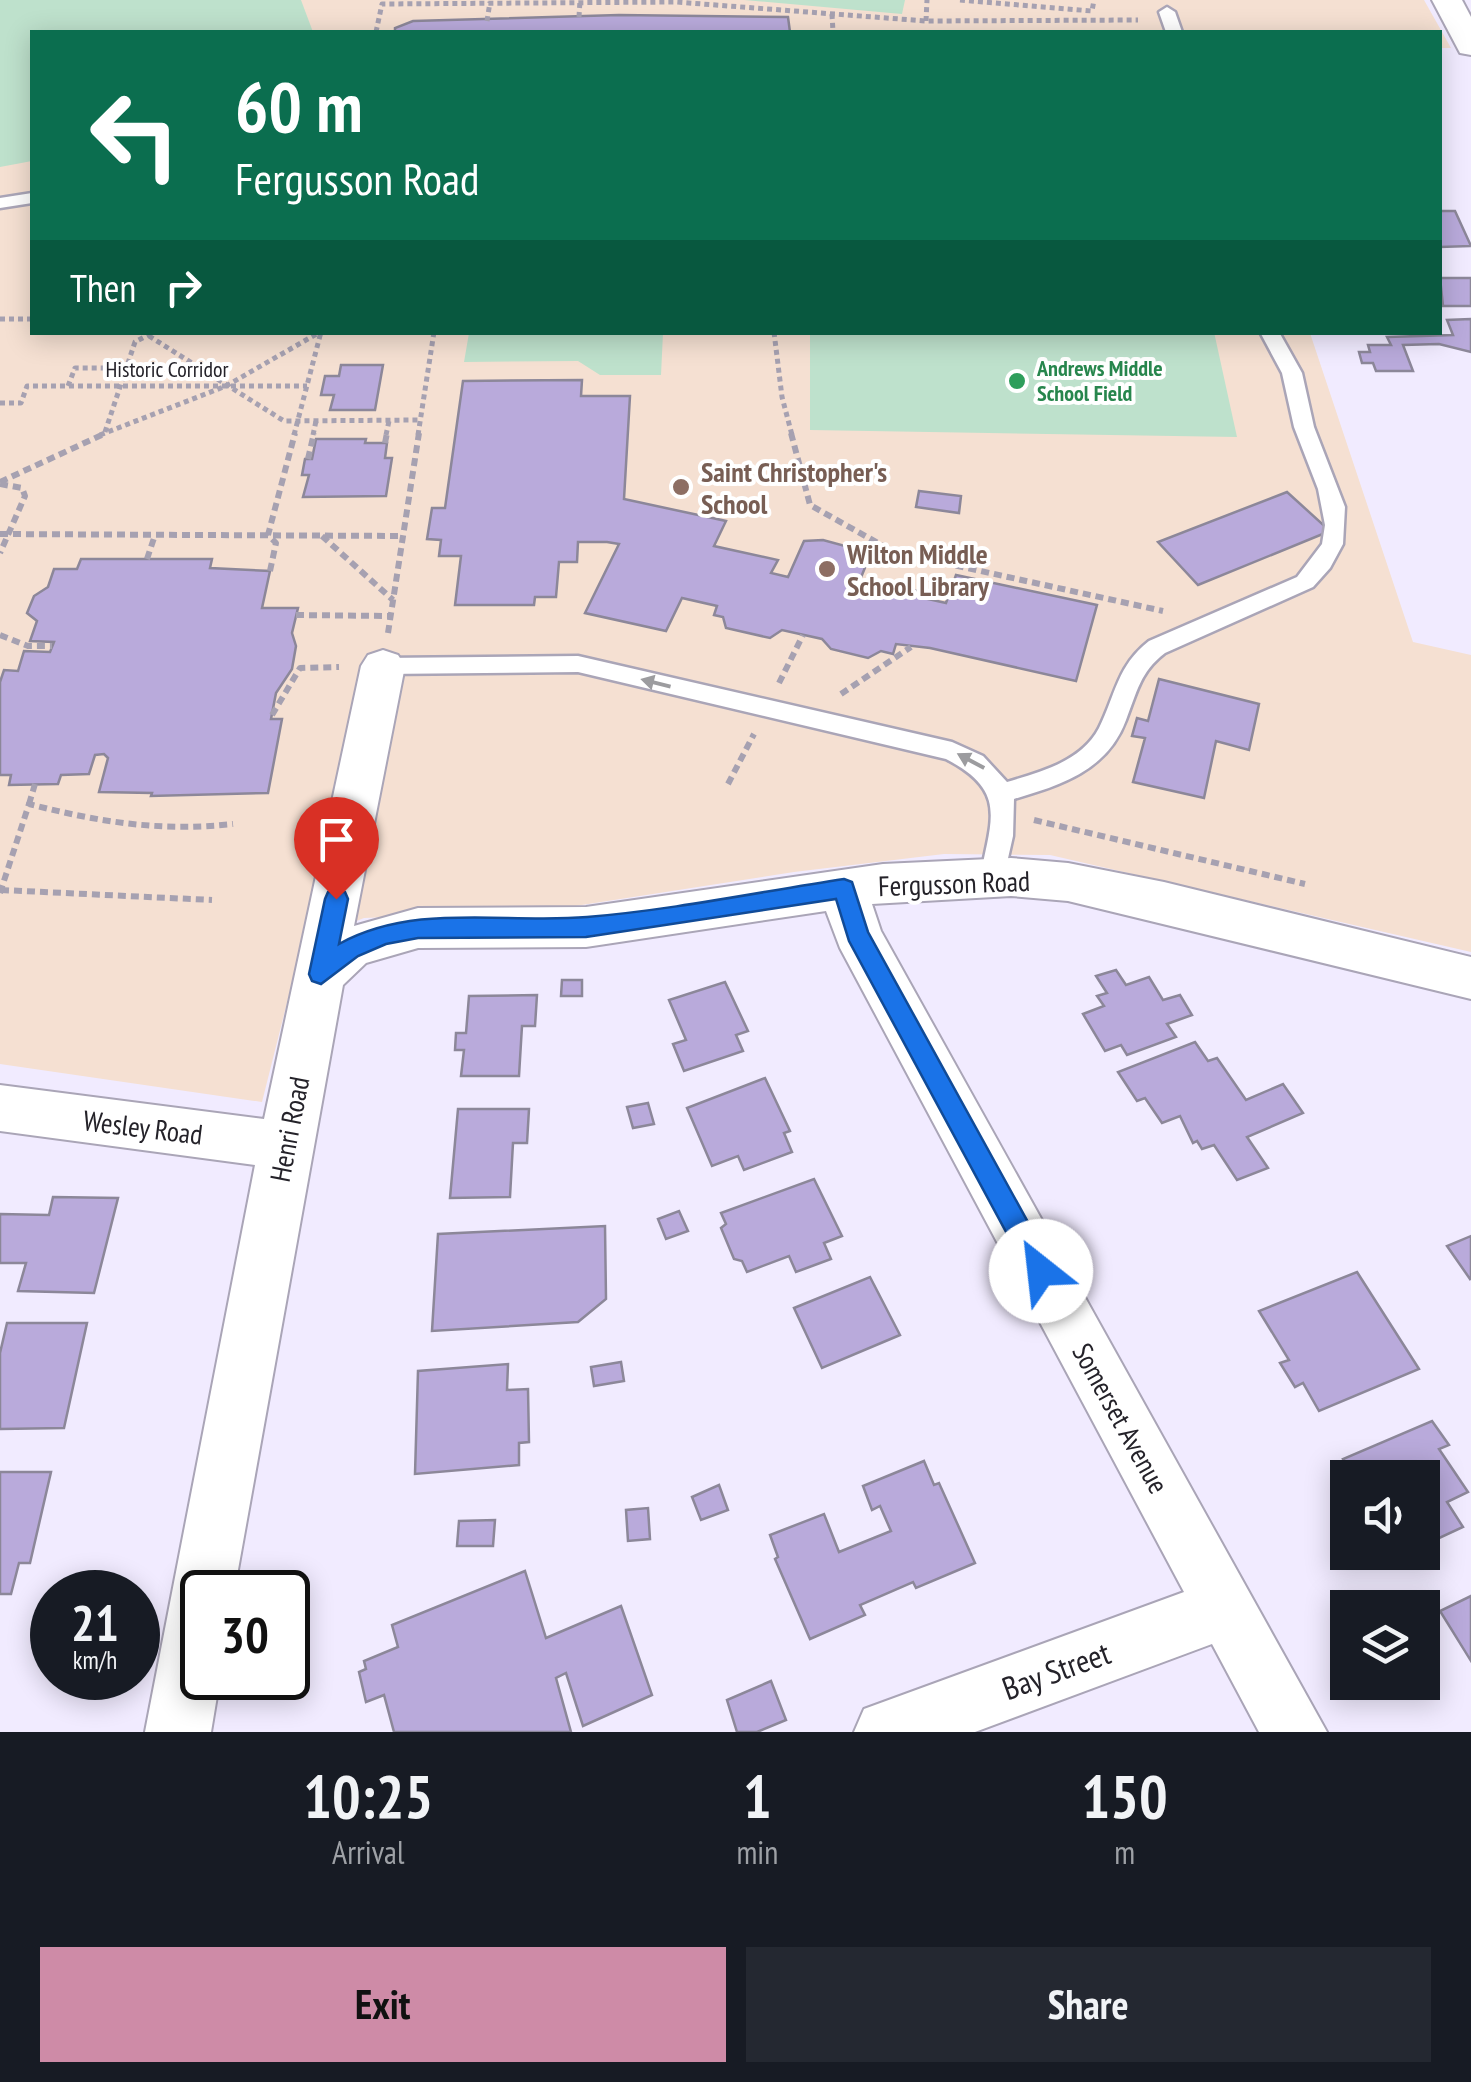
<!DOCTYPE html>
<html lang="en">
<head>
<meta charset="utf-8">
<style>
	:root { --surface:#171b24; --page:#242831; --text:#f1f3f6; --muted:#9ea1a6; --accent:#ce8ba7 }
	body { margin:0; font-family:"PT Sans Narrow",sans-serif; background:var(--page); color:var(--text); height:100vh; display:flex; flex-direction:column; font-size:38px; white-space:nowrap }
	* { box-sizing:border-box; margin:0 }
	p { font-size:32px; color:var(--muted) }
	.icon { flex:none; width:55px; height:55px; fill:none; stroke:currentColor; stroke-width:2; stroke-linecap:round; stroke-linejoin:round }
	.map { position:relative; height:1732px; overflow:hidden }
	.sheet { display:flex; flex-direction:column; background:var(--surface); flex:1 }
	.sheet>* { flex:none }
	.banner { position:absolute; left:30px; top:30px; width:1412px; height:305px; border-radius:0px; box-shadow:0 5px 25px #0003; background:#0b6e4f; color:#fff; overflow:hidden }
	.fabs { position:absolute; left:1330px; top:1460px; display:grid; gap:20px }
	.fabs a { display:grid; place-items:center; width:110px; height:110px; border-radius:0px; background:var(--surface); box-shadow:0 5px 25px #0003; font-size:50px }
	.speed { position:absolute; left:30px; top:1570px; display:flex; gap:20px; font-size:50px; font-weight:700; text-align:center }
	.speed>* { display:grid; place-content:center; width:130px; height:130px; border-radius:50%; background:var(--surface); box-shadow:0 5px 25px #0003; line-height:1 }
	.speed small { font-size:25px; font-weight:400 }
	.speed .limit { border:5px solid #111; border-radius:15px; background:#fff; color:#111 }
	.pin { position:absolute; display:grid; place-items:center; width:85px; height:85px; color:#fff; margin:-102px -42px; border-radius:50% 50% 50% 0; rotate:-45deg; box-shadow:0 0 10px #0007 }
	.pin .icon { rotate:45deg }
	.me { position:absolute; width:110px; margin:-55px; rotate:331deg; stroke-linejoin:round; filter:drop-shadow(0 0 8px #0008) }
	.turn { display:flex; align-items:center; gap:35px; height:210px; padding:0 40px; font-size:45px }
	.turn .icon { width:130px; height:130px; stroke-width:2.5 }
	.turn b { display:block; font-size:70px; line-height:85px }
	.then { display:flex; align-items:center; height:95px; padding:0 40px; background:#0003; gap:20px; font-size:38px }
	.eta { display:flex; justify-content:space-evenly; align-items:center; height:170px; text-align:center }
	.eta b { font-size:60px; font-weight:600; line-height:70px }
	.primary-button { display:flex; gap:20px; margin-top:auto; padding:20px 40px }
	.primary-button a { flex:1; height:115px; border-radius:0px; background:var(--accent); color:#111; font-size:40px; font-weight:600; line-height:115px; text-align:center }
	.primary-button a+a { background:var(--page); color:var(--text) }
	.map>svg:first-child { display:block }
	.education { fill:#f5e0d2 }
	.green { fill:#bee1cc }
	.building { fill:#b9aadb; stroke:#8c8799; stroke-width:2.5 }
	.lines { fill:none; stroke-linecap:round; stroke-linejoin:round }
	.service-casing { stroke:#aaa5b7; stroke-width:5 }
	.minor-casing { stroke:#aaa5b7; stroke-width:4 }
	.path-far1 { stroke:#a6a1b1; stroke-width:5; stroke-dasharray:5 4; stroke-linecap:butt }
	.path { stroke:#a6a1b1; stroke-width:6; stroke-dasharray:8 5; stroke-linecap:butt }
	.service { fill:#fff; fill-rule:evenodd }
	.minor { fill:#fff; fill-rule:evenodd }
	.oneway { fill:#9c9c9f }
	.route { fill:#1a73e8; stroke:#114b97; stroke-width:2.5 }
	.leisure-dot { fill:#2e9e5b; stroke:#fff; stroke-width:4 }
	.education-dot { fill:#8d6e63; stroke:#fff; stroke-width:4 }
	.labels { text-anchor:middle; dominant-baseline:central; stroke-width:8; stroke-linejoin:round; paint-order:stroke }
	.far-leisure-label { font-size:22px; font-weight:bold; fill:#27864d; stroke:#fff; text-anchor:start }
	.far-street-label { font-size:22px; fill:#242229; stroke:#fff }
	.education-label { font-size:28px; font-weight:bold; fill:#785e54; stroke:#fff; text-anchor:start }
	.street-label { font-size:28px; fill:#242229; stroke:#fff }
	.near-street-label { font-size:32px; fill:#242229; stroke:#fff }
</style>
</head>
<body>
<div class="map">
<svg width="1471" height="1732" viewBox="0 0 1471 1732">
	<rect width="100%" height="100%" fill="#f1ebff"/>
	<polygon class="education" points="0,0 1424,0 1451,48 1440,48 1440,32 32,32 32,332 1310,333 1413,642 1471,655 1471,952 1050,855 944,854 794,872 543,911 364,918 302,943 262,1102 0,1064"/>
	<g class="green">
		<polygon points="0,0 301,0 313,32 32,32 32,161 0,167"/>
		<polygon points="744,0 905,0 902,14"/>
		<polygon points="1214,332 1237,437 810,430 810,333"/>
		<polygon points="469,333 663,333 661,375 600,375 578,361 464,362"/>
	</g>
	<g class="building">
		<polygon points="619,15 788,17 790,32 395,32 395,28 413,21"/>
		<polygon points="1440,211 1455,211 1471,246 1440,247"/>
		<polygon points="1440,278 1471,278 1471,306 1443,306"/>
		<polygon points="1471,319 1471,352 1439,344 1403,345 1413,371 1376,371 1373,363 1362,363 1359,352 1370,352 1368,345 1391,345 1387,337 1453,335 1447,320"/>
		<polygon points="341,365 383,365 375,410 330,410 334,395 321,395 325,376 339,376"/>
		<polygon points="582,380 581,396 630,396 624,499 726,521 714,546 778,560 771,573 788,577 804,541 823,540 871,553 855,592 873,597 878,582 917,591 915,596 946,603 956,575 1097,605 1076,681 930,648 896,644 893,654 881,651 868,658 831,649 822,639 782,630 770,638 726,628 723,617 714,615 717,606 682,598 666,631 585,613 619,544 607,542 578,542 577,562 559,562 556,597 535,597 534,605 455,605 461,556 439,556 441,540 427,539 432,508 445,508 463,381"/>
		<polygon points="316,439 366,439 365,443 387,443 385,458 392,458 386,496 303,497 309,475 302,475 305,459 312,459"/>
		<polygon points="919,491 961,496 959,513 916,507"/>
		<polygon points="1287,492 1330,531 1198,585 1158,542"/>
		<polygon points="81,559 212,559 210,568 270,571 262,608 298,608 292,633 296,646 292,669 276,693 271,719 282,719 268,793 151,796 152,793 99,792 108,758 104,754 95,755 89,774 61,775 58,784 9,785 11,775 0,775 0,682 4,670 18,671 24,651 50,652 54,642 30,641 37,621 27,613 34,596 48,587 54,569 77,569"/>
		<polygon points="1159,679 1259,704 1249,750 1216,741 1204,798 1133,782 1145,738 1132,736 1137,718 1148,721"/>
		<polygon points="1116,970 1126,985 1149,977 1163,1000 1180,995 1192,1015 1167,1024 1176,1037 1127,1055 1121,1045 1105,1051 1083,1014 1104,1006 1097,996 1107,993 1096,976"/>
		<polygon points="562,980 582,980 582,996 561,996"/>
		<polygon points="725,982 748,1031 736,1035 743,1051 684,1071 673,1044 686,1040 669,1000"/>
		<polygon points="537,995 535,1026 522,1026 519,1076 461,1076 464,1050 455,1050 456,1033 466,1033 469,996"/>
		<polygon points="1195,1042 1208,1061 1217,1058 1246,1100 1283,1084 1303,1113 1247,1137 1268,1168 1237,1180 1214,1145 1202,1149 1197,1141 1193,1143 1180,1116 1162,1123 1145,1098 1137,1101 1118,1072"/>
		<polygon points="765,1078 790,1131 784,1133 792,1152 744,1170 738,1156 712,1166 687,1108"/>
		<polygon points="648,1103 654,1124 633,1128 627,1107"/>
		<polygon points="458,1109 529,1109 527,1143 513,1143 510,1197 450,1198"/>
		<polygon points="814,1179 842,1236 824,1243 831,1259 796,1272 789,1256 747,1272 742,1261 734,1259 721,1228 726,1224 721,1213"/>
		<polygon points="53,1197 118,1198 94,1293 18,1291 26,1263 0,1263 0,1214 49,1215"/>
		<polygon points="679,1211 688,1231 666,1239 658,1219"/>
		<polygon points="605,1226 606,1299 578,1322 432,1331 438,1234"/>
		<polygon points="1471,1236 1471,1278 1470,1279 1447,1246"/>
		<polygon points="1357,1272 1419,1369 1319,1411 1303,1383 1295,1387 1280,1363 1289,1360 1259,1311"/>
		<polygon points="870,1277 900,1335 822,1368 794,1308"/>
		<polygon points="7,1323 87,1323 64,1428 0,1429 0,1353"/>
		<polygon points="621,1362 624,1381 594,1386 591,1367"/>
		<polygon points="508,1364 507,1390 528,1389 529,1442 519,1443 519,1465 415,1474 418,1371"/>
		<polygon points="1432,1421 1449,1445 1439,1449 1468,1492 1447,1502 1463,1527 1422,1546 1422,1478 1355,1478 1343,1459"/>
		<polygon points="924,1461 934,1485 939,1483 975,1563 916,1588 913,1582 860,1605 865,1615 810,1639 775,1559 778,1557 770,1535 824,1514 839,1552 891,1531 880,1506 872,1510 863,1486"/>
		<polygon points="0,1472 51,1472 30,1563 19,1563 11,1594 0,1594"/>
		<polygon points="719,1485 728,1510 701,1520 692,1497"/>
		<polygon points="648,1508 650,1539 628,1541 626,1510"/>
		<polygon points="495,1520 493,1546 457,1546 459,1521"/>
		<polygon points="525,1571 546,1638 621,1606 652,1695 583,1726 566,1673 556,1678 571,1732 394,1732 384,1695 366,1702 359,1672 366,1669 364,1661 398,1647 392,1625"/>
		<polygon points="1471,1596 1471,1661 1440,1611"/>
		<polygon points="771,1681 786,1720 757,1732 737,1732 727,1700"/>
	</g>
	<g class="lines">
		<defs>
			<g id="service">
				<polygon points="1167,7 1175,12 1182,32 1166,32 1159,12"/>
				<polygon points="32,193 32,203 0,208 0,198"/>
				<path d="M1260 332H1279L1302 373 1314 427 1345 507 1343 544 1330 568 1313 587 1165 653C1140 672 1137 692 1126 720 1107 771 1061 785 1014 799L1013 836 1002 885H984L980 878C991 819 1008 791 946 759L578 672 383 674 372 666 383 658 578 656 952 742 983 756 1007 782C1041 772 1082 761 1099 728 1116 694 1117 666 1149 641L1297 577 1322 544 1325 525 1318 489 1294 427 1282 373Z"/>
			</g>
			<g id="minor">
				<polygon points="1432,0 1462,0 1471,17 1471,55 1460,53"/>
				<polygon points="383,650 398,655 405,666 354,926 418,908 586,907 883,864 1011,858 1068,863 1164,882 1471,957 1471,999 1068,901 1011,896 872,904 881,931 1327,1732 1259,1732 1212,1644 975,1732 854,1732 864,1709 1184,1592 840,948 826,911 586,947 418,948 366,963 343,985 234,1592 202,1592 202,1678 220,1678 211,1732 145,1732 255,1165 0,1131 0,1085 264,1119 361,666 368,655"/>
			</g>
		</defs>
		<use href="#service" class="service-casing"/>
		<use href="#minor" class="minor-casing"/>
		<g class="path-far1">
			<polyline points="960,0 1092,11 1094,0"/>
			<polyline points="832,14 833,32"/>
			<polyline points="579,17 580,0"/>
			<polyline points="487,21 490,2"/>
			<polyline points="926,21 927,0"/>
			<polyline points="376,32 382,4 676,2 926,21 1138,20"/>
			<polyline points="0,319 32,319"/>
			<polyline points="774,332 782,397 792,435"/>
			<polyline points="149,336 284,421 420,420"/>
			<polyline points="68,386 75,368 126,368"/>
			<polyline points="0,403 21,403 27,386 307,386"/>
			<polyline points="105,432 135,342 150,334"/>
			<polyline points="100,435 226,386 320,332"/>
			<polyline points="294,435 321,332"/>
			<polyline points="313,435 316,421"/>
			<polyline points="386,435 389,421"/>
			<polyline points="418,435 434,332"/>
		</g>
		<g class="path">
			<polyline points="791,433 810,505 894,552 1163,611"/>
			<polyline points="385,443 387,433"/>
			<polyline points="308,459 314,433"/>
			<polyline points="0,482 106,433"/>
			<polyline points="0,484 22,488 25,496 0,553"/>
			<polyline points="0,534 403,536"/>
			<polyline points="322,536 393,600"/>
			<polyline points="147,559 155,535"/>
			<polyline points="270,571 276,543 268,535 295,433"/>
			<polyline points="296,615 391,616"/>
			<polyline points="388,633 419,433"/>
			<polyline points="0,635 28,646 52,646"/>
			<polyline points="779,683 803,635"/>
			<polyline points="841,694 911,647"/>
			<polyline points="272,715 300,668 339,667"/>
			<polyline points="728,784 754,734"/>
			<polyline points="29,804 35,784"/>
			<polyline points="1034,820 1305,884"/>
			<polyline points="1,890 212,900"/>
			<path d="M0 893 29 804C99 822 161 832 233 824"/>
		</g>
		<use href="#service" class="service"/>
		<use href="#minor" class="minor"/>
	</g>
	<defs><path id="oneway-solid" d="M-6-.8H1V-3.2L6.5 0L1 3.2V.8H-6Z" transform="scale(2.5)"/></defs>
	<g class="oneway">
		<use href="#oneway-solid" transform="translate(656 683) rotate(-166)"/>
		<use href="#oneway-solid" transform="translate(971 761) rotate(-152)"/>
	</g>
	<path class="route" d="M844 879 852 882 868 932 1050 1262 1054 1271 1050 1280 1041 1283 1032 1280 849 941 836 899 586 937 418 938 386 944 358 956 321 984 312 981 309 974 325 899 328 892H345L348 899 339 944C415 902 504 924 587 917 672 910 759 892 844 879Z"/>
	<circle class="leisure-dot" cx="1017" cy="381" r="10"/>
	<g class="education-dot">
		<circle cx="681" cy="487" r="10"/>
		<circle cx="827" cy="569" r="10"/>
	</g>
	<g class="labels">
		<g class="far-leisure-label">
			<text x="1037" y="368">Andrews Middle<tspan x="1037" dy="25">School Field</tspan></text>
		</g>
		<g class="far-street-label">
			<text x="167" y="369">Historic Corridor</text>
		</g>
		<g class="education-label">
			<text x="701" y="471">Saint Christopher's<tspan x="701" dy="32">School</tspan></text>
			<text x="847" y="553">Wilton Middle<tspan x="847" dy="32">School Library</tspan></text>
		</g>
		<g class="street-label">
			<text transform="translate(954 883) rotate(-2)">Fergusson Road</text>
			<text transform="translate(143 1127) rotate(7)">Wesley Road</text>
			<text transform="translate(289 1129) rotate(-79)">Henri Road</text>
			<text transform="translate(1121 1418) rotate(61)">Somerset Avenue</text>
		</g>
		<g class="near-street-label">
			<text transform="translate(1056 1670) rotate(-20)">Bay Street</text>
		</g>
	</g>
</svg>
<div class="fabs">
<a><svg class="icon" aria-label="sound" viewBox="0 0 24 24"><path d="M4 9h4l5-4v14l-5-4H4zM17 9q2 3 0 6"/></svg></a>
<a><svg class="icon" aria-label="layers" viewBox="0 0 24 24"><path d="M12 4l9 5-9 5-9-5zM3 14l9 5 9-5"/></svg></a>
</div>
<div class="speed"><div>21<small>km/h</small></div><div class="limit">30</div></div>
<div class="pin" style="left:336px;top:899px;background:#d93025"><svg class="icon" aria-label="arrive" viewBox="0 0 24 24"><path d="M6 21V4h12l-3 4 3 4H6"/></svg></div>
<svg class="me" style="left:1041px;top:1271px" viewBox="-20 -20 40 40"><circle r="19" fill="#fff"/><path d="M0-13L10 11 0 6-10 11z" fill="#1a73e8"/></svg>
<div class="banner">
<div class="turn"><svg class="icon" aria-label="left" viewBox="0 0 24 24"><path d="M17 20v-9H6M10 6l-5 5 5 5"/></svg><div><b>60 m</b>Fergusson Road</div></div>
<div class="then">Then<svg class="icon" aria-label="right" viewBox="0 0 24 24"><path d="M7 20v-9h11M14 6l5 5-5 5"/></svg></div>
</div>
</div>
<section class="sheet">
<div class="eta">
<div><b>10:25</b><p>Arrival</p></div>
<div><b>1</b><p>min</p></div>
<div><b>150</b><p>m</p></div>
</div>
<div class="primary-button"><a>Exit</a><a>Share</a></div>
</section>
</body>
</html>
